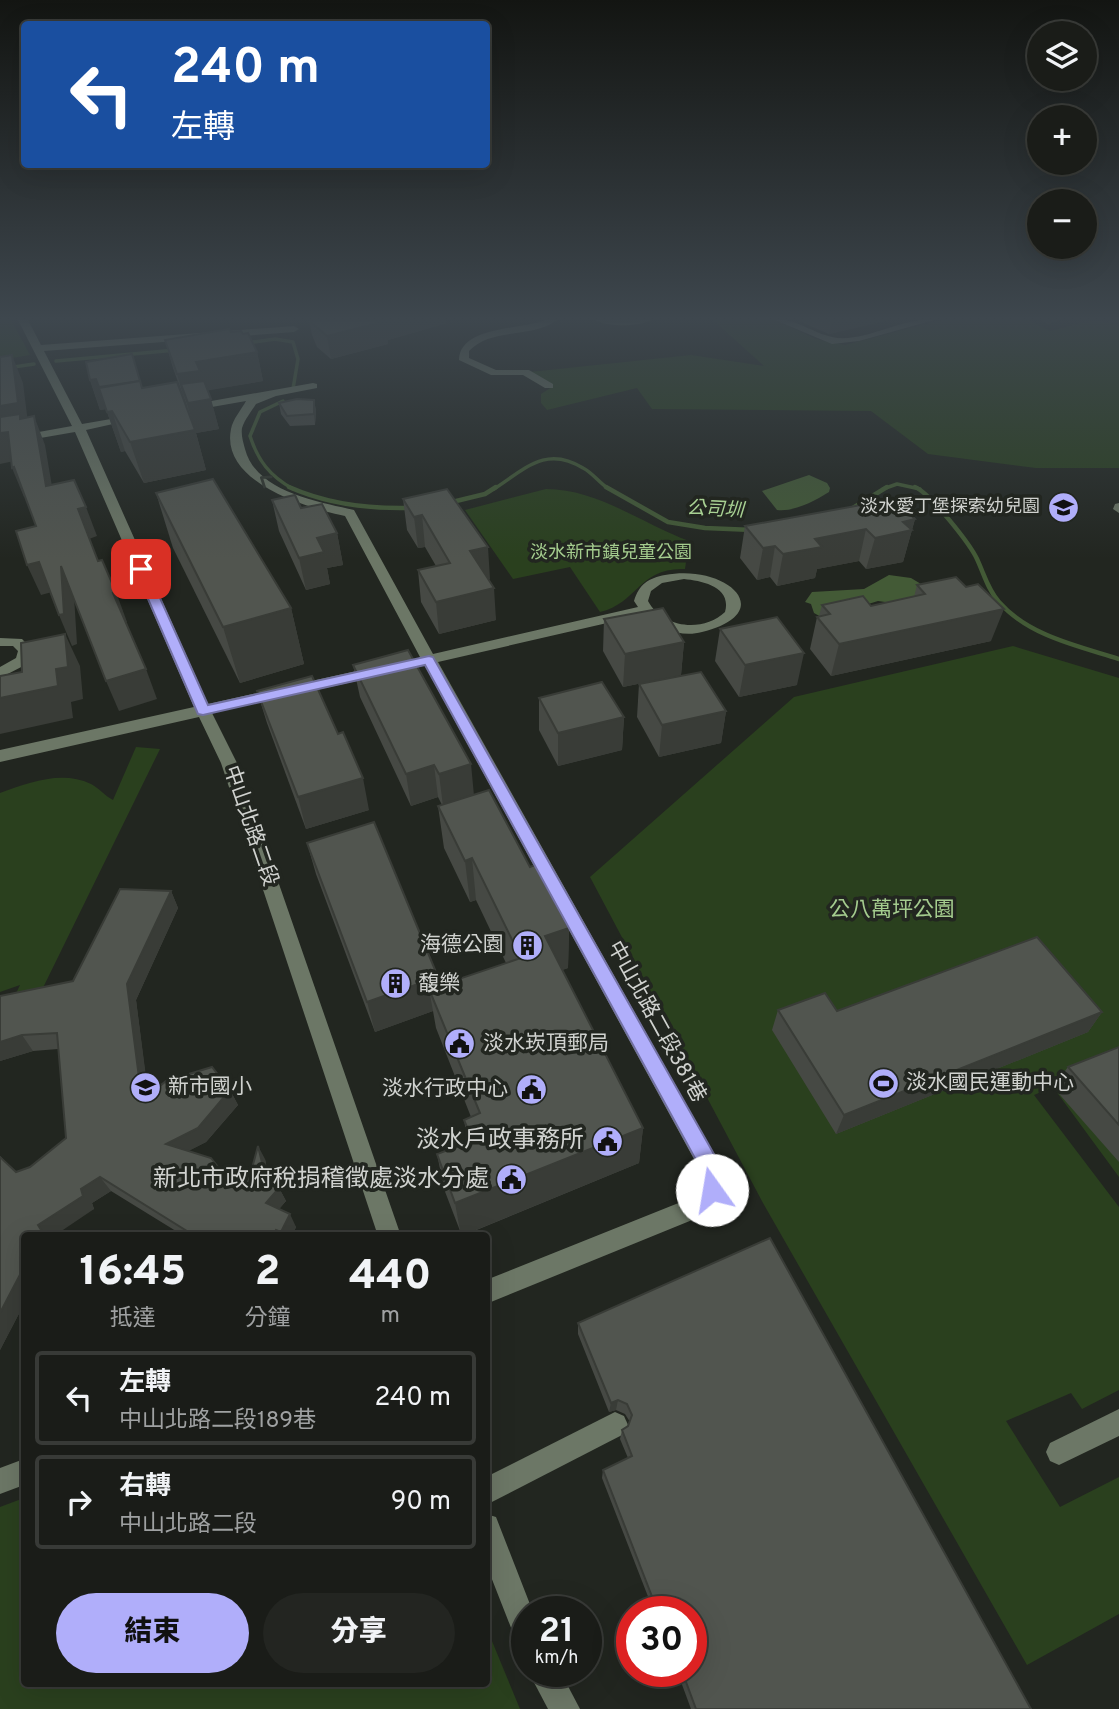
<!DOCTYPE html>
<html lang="zh-TW">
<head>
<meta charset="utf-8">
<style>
	:root { --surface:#1a1c18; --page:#232521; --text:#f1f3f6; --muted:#9fa1a2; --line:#383a37; --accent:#b0aefa }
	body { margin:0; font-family:Overpass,"Noto Sans TC",sans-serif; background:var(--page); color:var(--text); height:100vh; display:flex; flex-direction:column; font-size:26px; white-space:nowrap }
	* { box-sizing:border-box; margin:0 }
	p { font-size:23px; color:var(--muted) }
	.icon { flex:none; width:38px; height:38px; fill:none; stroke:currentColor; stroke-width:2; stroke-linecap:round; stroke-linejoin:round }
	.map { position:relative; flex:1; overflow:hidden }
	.drawer { position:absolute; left:21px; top:1232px; width:469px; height:455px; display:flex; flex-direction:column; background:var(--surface); border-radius:7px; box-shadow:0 7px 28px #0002,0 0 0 2px var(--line) }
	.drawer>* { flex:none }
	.guide { position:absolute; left:21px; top:21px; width:469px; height:147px; border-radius:7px; box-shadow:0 7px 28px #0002,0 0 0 2px var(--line); background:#1a4fa0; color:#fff; overflow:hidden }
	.fabs { position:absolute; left:1027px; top:21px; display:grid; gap:14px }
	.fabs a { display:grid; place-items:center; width:70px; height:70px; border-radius:50%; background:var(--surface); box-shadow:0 7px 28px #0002,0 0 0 2px var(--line); font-size:35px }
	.speed { position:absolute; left:511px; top:1596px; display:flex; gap:14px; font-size:35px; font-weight:700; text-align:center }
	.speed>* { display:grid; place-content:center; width:91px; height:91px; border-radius:50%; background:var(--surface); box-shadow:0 7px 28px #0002,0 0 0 2px var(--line); line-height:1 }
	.speed small { font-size:18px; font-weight:400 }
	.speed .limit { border:10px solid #d22; background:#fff; color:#111 }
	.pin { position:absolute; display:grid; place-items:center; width:60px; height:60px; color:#fff; margin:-30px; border-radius:14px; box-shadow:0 4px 10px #0006 }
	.me { position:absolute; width:77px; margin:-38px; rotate:347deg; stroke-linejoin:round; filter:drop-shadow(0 0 5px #0008) }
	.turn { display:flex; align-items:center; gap:24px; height:147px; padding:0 35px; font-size:32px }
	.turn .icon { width:91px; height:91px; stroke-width:2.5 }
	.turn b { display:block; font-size:49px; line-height:60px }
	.eta { display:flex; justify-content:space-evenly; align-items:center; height:119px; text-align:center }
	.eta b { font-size:42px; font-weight:800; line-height:49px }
	.button { display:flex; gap:14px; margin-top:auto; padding:14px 35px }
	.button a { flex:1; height:80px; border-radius:42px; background:var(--accent); color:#111; font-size:28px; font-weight:800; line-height:80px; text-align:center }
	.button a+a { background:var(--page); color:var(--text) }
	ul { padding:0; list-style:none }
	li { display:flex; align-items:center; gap:21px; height:94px; margin:0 14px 10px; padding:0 21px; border:4px solid var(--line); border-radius:7px }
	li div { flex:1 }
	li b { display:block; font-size:26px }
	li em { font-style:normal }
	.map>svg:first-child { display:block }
	.green { fill:#2a401e }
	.water { fill:#435a36 }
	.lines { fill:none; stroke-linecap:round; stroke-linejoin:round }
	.stream-far1 { stroke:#435a36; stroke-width:3.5 }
	.stream { stroke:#435a36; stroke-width:4.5 }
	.minor { fill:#6c7766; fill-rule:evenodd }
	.wall { fill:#464944 }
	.shaded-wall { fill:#393c37 }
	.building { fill:#51554f; stroke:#393c37; stroke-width:2 }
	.oneway { stroke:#31362e }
	.route { fill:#b0aefa; stroke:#7271a2; stroke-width:2 }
	.labels { text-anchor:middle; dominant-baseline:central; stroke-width:7; stroke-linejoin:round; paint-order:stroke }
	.far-poi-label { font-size:18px; fill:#d0d2cf; stroke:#222620; text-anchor:end }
	.far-park-label { font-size:18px; fill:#a4cc8e; stroke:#222620 }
	.far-water-label { font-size:19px; font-style:italic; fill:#a8d193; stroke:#222620 }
	.street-label { font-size:21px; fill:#d0d2cf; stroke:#222620 }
	.park-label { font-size:21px; fill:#a4cc8e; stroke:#222620 }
	.poi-label { font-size:21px; fill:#d0d2cf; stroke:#222620; text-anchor:start }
	.near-poi-label { font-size:24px; fill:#d0d2cf; stroke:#222620; text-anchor:end }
</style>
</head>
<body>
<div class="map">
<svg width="1119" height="1709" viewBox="0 0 1119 1709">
	<rect width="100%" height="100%" fill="#222620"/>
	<g class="green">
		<polygon points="0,320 11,320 30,355 0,360"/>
		<path d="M713 320H775L816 339 845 345 941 320H1029L1050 331C1074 325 1095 316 1119 326V468H1036L928 454 871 411 652 409 637 388 547 410 541 403V394L552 387 530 372 691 355 764 366Z"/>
		<path d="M546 489C597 489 641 523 689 541L685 569C639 567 638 603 600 612L570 567 513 579 465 510Z"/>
		<polygon points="1013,646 1119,678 1119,1177 1053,1087 1034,1095 1119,1207 1119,1390 1082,1409 1071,1393 1006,1421 1060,1507 1119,1477 1119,1614 1027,1665 763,1203 590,877 794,697"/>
		<path d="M136 747 160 749 35 1004H11L20 985 0 992V793C29 783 61 770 91 784 99 788 105 796 113 800Z"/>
		<polygon points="24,1498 24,1684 486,1684 487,1629 520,1709 0,1709 0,1507"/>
	</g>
	<g class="water">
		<path d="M809 475 827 483 830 488 829 492C815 501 794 512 777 510L762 491Z"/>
		<polygon points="889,575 911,578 926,587 907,605 878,601 823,618 814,613 811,604 805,602 812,592 864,589"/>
	</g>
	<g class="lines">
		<g class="stream-far1">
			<polyline points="246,343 275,339 293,342 298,359 293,389"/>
			<polyline points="56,361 176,350"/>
			<polyline points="0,369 34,364"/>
			<path d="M283 401 260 412 250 436C258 461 270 476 293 489"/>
			<path d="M494 489C525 469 546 445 583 468 593 473 599 483 609 489"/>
			<polyline points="883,489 897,484 920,489"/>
		</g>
		<g class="stream">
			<path d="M289 487C327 504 369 509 410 508"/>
			<polyline points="606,487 668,522 705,528 753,530"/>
			<path d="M915 487C930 493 970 544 977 559 984 574 988 590 999 602 1029 636 1078 646 1119 659"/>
			<polyline points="448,503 485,494 496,487"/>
			<polyline points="848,511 887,487"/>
		</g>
		<g class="minor">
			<polygon points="18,320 28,320 41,345 294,326 299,329 294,332 44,351 82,424 134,415 140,418 86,430 208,704 379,666 386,671 379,676 212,713 237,763 401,1236 378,1236 221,763 199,717 0,762 0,750 194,707 75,432 0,445 0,439 72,426"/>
			<path d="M545 320H557C532 339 491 327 469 351V358L496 370H529L553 384V388H545L523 375H491L459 360C460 326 520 330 545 320Z"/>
			<path d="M595 320H651C639 327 607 327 595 320Z"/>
			<path d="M775 320C796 318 812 333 832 337 863 344 901 317 934 320L859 341 832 344Z"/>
			<path d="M313 383 317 384V388L276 396 256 404C251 412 245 419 242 428 241 435 243 442 245 449 256 492 319 502 354 510L433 654 638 607 634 601C639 584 649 578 665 575 725 563 781 612 702 632 681 638 658 628 642 615L438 662 723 1170C723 1195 719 1198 702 1216L486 1304V1280L686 1200 701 1186V1172L425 666 415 665 413 662 420 657 345 516C308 508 220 483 231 429 233 419 241 410 246 401L189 411 184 408 189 405ZM684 579C703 581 732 587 725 612 703 633 662 628 648 601L651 591 662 583Z"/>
			<polygon points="1119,503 1119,513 1113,509 1115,504"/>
			<polygon points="0,638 22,639 33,650 27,664 0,678 0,667 16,658 18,651 13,646 0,646"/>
			<polygon points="1119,1409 1119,1436 1059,1465 1050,1461 1046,1452 1050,1443"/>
			<polygon points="615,1412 624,1416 628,1425 624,1434 486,1505 486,1477"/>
			<polygon points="24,1459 24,1485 0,1494 0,1468"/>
			<polygon points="486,1514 496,1517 533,1612 527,1612 527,1647 517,1643 486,1564"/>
			<polygon points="528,1671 560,1671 580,1709 548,1709"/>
		</g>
	</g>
	<g class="wall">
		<polygon points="309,320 446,320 447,323 388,340 388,344 331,359 317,347 312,335"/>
		<polygon points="799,320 889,320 829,334 808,325"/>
		<polygon points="1040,320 1060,320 1048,324"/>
		<polygon points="231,332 243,334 257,352 263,381 208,390 219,429 196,433 206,470 144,483 125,451 121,452 106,409 100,410 90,380 142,388 192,421 173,368 165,340"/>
		<polygon points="314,400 316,411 315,425 290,426 281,414 279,403"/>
		<polygon points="156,493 291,608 304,664 240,683 173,548"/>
		<polygon points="403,499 490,579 488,580 496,620 439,634 421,602 418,570 436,566 425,547 418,548 407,530"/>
		<polygon points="272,500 301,508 337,533 343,565 327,568 330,584 306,590 279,531"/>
		<polygon points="915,519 903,562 866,569 859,561 817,569 815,578 777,586 770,577 757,580 740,558 745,526"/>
		<polygon points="917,585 991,641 831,676 810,649 817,617 819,616 822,605 871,606 914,597"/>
		<polygon points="604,619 684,642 681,675 623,687 603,651"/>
		<polygon points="720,629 797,685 739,697 715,661"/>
		<polygon points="353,665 474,795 530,867 569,928 568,968 562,970 643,1128 639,1163 462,1236 444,1189 437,1154 468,1143 464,1120 471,1117 436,1028 433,1011 375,1032 316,874 307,843 440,986 506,963 476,900 470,902 444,848 438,806 442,805 438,797 411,806 360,697"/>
		<polygon points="639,684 726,711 721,743 659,757 637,717"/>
		<polygon points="257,691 369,810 306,829 267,723"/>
		<polygon points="539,698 624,717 622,750 558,766 539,730"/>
		<polygon points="171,891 178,908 136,1000 148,1095 230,1090 238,1105 206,1142 188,1151 226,1177 251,1172 265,1159 269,1179 279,1188 286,1201 279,1209 296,1227 292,1236 184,1236 111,1191 92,1203 94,1209 24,1236 24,1304 0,1350 0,1156 16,1172 30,1167 66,1138 58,1049 33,1051 0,1061 0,996 73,981"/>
		<polygon points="778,1010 837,1011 1102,1012 1088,1032 836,1134 772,1030"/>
		<polygon points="1119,1047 1119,1162 1053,1087 1068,1067"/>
		<polygon points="578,1323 1031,1709 691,1709 677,1671 691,1671 691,1612 654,1612 602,1478 603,1470 628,1458 620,1439 622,1430 628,1426 630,1422 625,1414 616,1410 609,1412 578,1334"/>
	</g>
	<g class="shaded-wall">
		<polygon points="383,320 446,320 447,323 388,340 388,344 331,359 327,336"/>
		<polygon points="832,320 889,320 829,334"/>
		<polygon points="1049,320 1060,320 1048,324"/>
		<polygon points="257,352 263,381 205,391 211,399 219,429 196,433 206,470 144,483 130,442 195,430 181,384 186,404 177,374 196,362"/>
		<polygon points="12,355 23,383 29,431 19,460 0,464 0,406"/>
		<polygon points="96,379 140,381 112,411 125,451 121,452 106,409 100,410 90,380"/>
		<polygon points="314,400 316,411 315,425 314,414"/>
		<polygon points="34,416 45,445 57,516 46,486"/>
		<polygon points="14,467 27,496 24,497 12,468"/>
		<polygon points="86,507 97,536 89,539 78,509"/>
		<polygon points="422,515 425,547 418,548 414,517"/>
		<polygon points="915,519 903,562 866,569 875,538 903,522"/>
		<polygon points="866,529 859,561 817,569 815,578 777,586 783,554 815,539"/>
		<polygon points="337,533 343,565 327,568 330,584 306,590 299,558 317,538"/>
		<polygon points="775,546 770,577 757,580 763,548"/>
		<polygon points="488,547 490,579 473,583 470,551"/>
		<polygon points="39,562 52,592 41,595 27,565"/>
		<polygon points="61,566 74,596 77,644 72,646 59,615"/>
		<polygon points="494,588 496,620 439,634 436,602"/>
		<polygon points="116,592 127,622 124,623 113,593"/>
		<polygon points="291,608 304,664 240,683 223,627"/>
		<polygon points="1004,609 991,641 831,676 839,644"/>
		<polygon points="65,634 80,666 83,699 71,702 73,718 0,734 0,698 56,669"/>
		<polygon points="684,642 681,675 623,687 625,654"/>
		<polygon points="804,653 797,685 739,697 745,665"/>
		<polygon points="146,669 157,699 119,711 106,681"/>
		<polygon points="726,711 721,743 659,757 662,725"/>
		<polygon points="624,717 622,750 558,766 558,733"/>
		<polygon points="471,764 474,796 443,806 439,774"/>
		<polygon points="434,765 438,797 411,806 406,774"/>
		<polygon points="363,778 369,810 306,829 298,797"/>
		<polygon points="472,858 476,900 470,902 465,861"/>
		<polygon points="171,891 178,908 136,1000 151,1115 142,1101 127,984"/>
		<polygon points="569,928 568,968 545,976 545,936"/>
		<polygon points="438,977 443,1007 429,989 433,1011 375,1032 367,1002"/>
		<polygon points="1102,1012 1088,1032 836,1134 844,1115"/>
		<polygon points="22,1035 33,1051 0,1061 0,1042"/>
		<polygon points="230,1090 238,1105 206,1142 175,1158 166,1144"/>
		<polygon points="643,1128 639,1163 461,1236 455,1203"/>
		<polygon points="258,1146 265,1159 271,1188 265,1175"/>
		<polygon points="100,1177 111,1191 92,1203 94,1209 54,1236 41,1236 38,1225 81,1189"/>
		<polygon points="279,1188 286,1201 273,1216 266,1203"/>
		<polygon points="290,1214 296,1227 292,1236 283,1236 281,1232"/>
		<polygon points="24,1267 24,1304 0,1350 0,1313"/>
		<polygon points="618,1400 616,1410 609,1412 611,1403"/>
	</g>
	<g class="building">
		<polygon points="311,320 385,320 386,321 327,336 313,324"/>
		<polygon points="229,329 231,332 241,331 243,334 248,333 257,352 196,362 200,371 177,374 165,340"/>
		<polygon points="132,354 140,381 99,387 96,379 90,380 86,362"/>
		<polygon points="12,355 18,403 0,406 0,357"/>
		<polygon points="140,381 142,388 177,382 195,430 130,442 112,411 107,412 99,388"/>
		<polygon points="204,381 211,399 188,403 181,384"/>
		<polygon points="297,399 314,400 314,414 287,416 279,403"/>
		<polygon points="20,414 20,419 34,416 46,486 74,480 86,507 78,509 98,561 102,560 116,592 113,593 146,669 106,681 61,566 64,614 59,615 39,562 27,565 16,531 36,526 14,467 12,468 8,432 0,433 0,417"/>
		<polygon points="213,479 291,608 223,627 156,493"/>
		<polygon points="447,489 488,547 470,551 494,588 436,602 418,570 450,563 422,515 414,517 403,499"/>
		<polygon points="295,495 301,508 322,504 337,533 317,538 324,552 299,558 272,500"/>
		<polygon points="894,499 915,519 903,522 912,530 875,538 866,529 815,539 822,547 783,554 775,546 763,548 745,526"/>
		<polygon points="956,577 966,587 978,584 1004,609 839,644 817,617 830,614 822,605 863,596 871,606 925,594 917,585"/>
		<polygon points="663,608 684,642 625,654 604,619"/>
		<polygon points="777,617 804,653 745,665 720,629"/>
		<polygon points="65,634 68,667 56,669 58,686 0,698 0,676 22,672 21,643"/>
		<polygon points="408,650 471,764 439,774 434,765 406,774 353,665"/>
		<polygon points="701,672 726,711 662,725 639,684"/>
		<polygon points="312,676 338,734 343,732 363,778 298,797 257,691"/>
		<polygon points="602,682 624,717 558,733 539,698"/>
		<polygon points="489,790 530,867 535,865 569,928 545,936 643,1128 455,1203 437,1154 473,1141 464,1120 480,1113 429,989 521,958 472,858 465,861 438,806"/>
		<polygon points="374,822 438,977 367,1002 307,843"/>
		<polygon points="120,889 171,891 127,984 142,1101 166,1081 212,1067 230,1090 198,1128 166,1144 211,1158 226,1177 251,1172 258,1146 265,1175 279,1188 266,1203 290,1214 281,1232 276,1230 273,1236 195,1236 100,1177 81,1189 83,1196 38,1225 43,1233 41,1236 24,1236 24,1267 0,1313 0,1157 16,1172 30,1167 66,1138 57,1033 22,1035 0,1042 0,996 73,981"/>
		<polygon points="1037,937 1102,1012 844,1115 778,1010 825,993 837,1011"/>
		<polygon points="1119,1047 1119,1125 1068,1067"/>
		<polygon points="770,1238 1031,1709 696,1709 682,1671 691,1671 691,1612 658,1612 603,1470 632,1456 622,1430 628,1426 632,1415 627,1404 618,1400 611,1403 578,1323"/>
	</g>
	<defs><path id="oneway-chevron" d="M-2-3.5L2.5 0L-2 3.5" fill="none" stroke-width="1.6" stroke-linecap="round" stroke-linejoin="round" transform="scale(1.75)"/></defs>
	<use class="oneway" href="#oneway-chevron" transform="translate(265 480) rotate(-146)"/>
	<linearGradient id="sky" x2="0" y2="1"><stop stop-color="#131512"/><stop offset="0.57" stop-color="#3e474e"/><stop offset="1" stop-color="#3e474e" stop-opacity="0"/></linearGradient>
	<rect width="1119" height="559" fill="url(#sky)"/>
	<path class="route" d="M141 566 147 569 208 705 429 656 433 657 719 1163C724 1173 724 1186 719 1197L712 1200 705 1197 702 1190V1171L425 665 203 715 198 714 135 569Z"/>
	<defs>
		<symbol id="school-disc" viewBox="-11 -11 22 22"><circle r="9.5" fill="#b0aefa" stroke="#222620"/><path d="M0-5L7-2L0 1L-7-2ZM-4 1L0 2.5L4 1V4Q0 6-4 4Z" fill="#111"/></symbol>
		<symbol id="building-disc" viewBox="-11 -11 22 22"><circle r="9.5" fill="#b0aefa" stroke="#222620"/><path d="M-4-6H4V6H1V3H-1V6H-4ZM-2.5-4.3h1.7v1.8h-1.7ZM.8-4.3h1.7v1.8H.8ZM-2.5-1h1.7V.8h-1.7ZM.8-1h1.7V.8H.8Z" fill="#111"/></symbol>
		<symbol id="civic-disc" viewBox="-11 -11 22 22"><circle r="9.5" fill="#b0aefa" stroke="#222620"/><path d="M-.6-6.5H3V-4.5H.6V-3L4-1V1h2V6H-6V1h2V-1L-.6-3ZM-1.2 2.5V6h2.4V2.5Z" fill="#111"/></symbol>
		<symbol id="stadium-disc" viewBox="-11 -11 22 22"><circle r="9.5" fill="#b0aefa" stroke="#222620"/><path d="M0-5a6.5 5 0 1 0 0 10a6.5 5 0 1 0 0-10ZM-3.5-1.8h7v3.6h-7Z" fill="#111"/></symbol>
	</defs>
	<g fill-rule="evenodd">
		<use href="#school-disc" x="1046" y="490" width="35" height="35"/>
		<use href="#building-disc" x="510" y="928" width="35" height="35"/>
		<use href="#building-disc" x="378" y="966" width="35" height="35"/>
		<use href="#civic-disc" x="442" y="1026" width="35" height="35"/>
		<use href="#stadium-disc" x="866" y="1066" width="35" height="35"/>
		<use href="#school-disc" x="128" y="1070" width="35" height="35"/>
		<use href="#civic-disc" x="514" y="1072" width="35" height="35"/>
		<use href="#civic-disc" x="590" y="1124" width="35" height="35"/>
		<use href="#civic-disc" x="494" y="1162" width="35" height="35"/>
	</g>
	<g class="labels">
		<g class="far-poi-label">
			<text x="1040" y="507">淡水愛丁堡探索幼兒園</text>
		</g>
		<g class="far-park-label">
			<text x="611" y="553">淡水新市鎮兒童公園</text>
		</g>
		<g class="far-water-label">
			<text transform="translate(715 510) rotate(3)">公司圳</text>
		</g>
		<g class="street-label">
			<text transform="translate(250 826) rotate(71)">中山北路二段</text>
			<text transform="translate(656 1022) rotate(61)">中山北路二段381巷</text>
		</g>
		<g class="park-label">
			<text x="892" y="910">公八萬坪公園</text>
		</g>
		<g class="poi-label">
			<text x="504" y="945" text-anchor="end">海德公園</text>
			<text x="418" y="984">馥樂</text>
			<text x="483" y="1044">淡水崁頂郵局</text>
			<text x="906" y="1083">淡水國民運動中心</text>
			<text x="168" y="1087">新市國小</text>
			<text x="508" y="1089" text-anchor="end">淡水行政中心</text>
		</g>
		<g class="near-poi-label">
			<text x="584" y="1141">淡水戶政事務所</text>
			<text x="489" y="1180">新北市政府稅捐稽徵處淡水分處</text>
		</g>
	</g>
</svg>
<div class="fabs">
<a><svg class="icon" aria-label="layers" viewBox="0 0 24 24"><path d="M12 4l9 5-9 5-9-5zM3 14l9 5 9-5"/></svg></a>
<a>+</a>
<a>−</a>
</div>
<div class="speed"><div>21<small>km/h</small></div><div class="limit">30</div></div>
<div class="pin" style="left:141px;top:569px;background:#d93025"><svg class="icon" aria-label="arrive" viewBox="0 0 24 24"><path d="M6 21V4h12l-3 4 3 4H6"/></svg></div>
<svg class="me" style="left:712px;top:1190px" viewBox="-20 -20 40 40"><circle r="19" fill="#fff"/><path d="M0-13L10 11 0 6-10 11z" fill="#b0aefa"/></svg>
<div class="guide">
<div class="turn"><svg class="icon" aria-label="left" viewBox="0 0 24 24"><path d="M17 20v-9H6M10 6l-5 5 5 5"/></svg><div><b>240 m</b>左轉</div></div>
</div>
<section class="drawer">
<div class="eta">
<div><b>16:45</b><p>抵達</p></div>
<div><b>2</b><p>分鐘</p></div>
<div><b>440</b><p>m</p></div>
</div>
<ul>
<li><svg class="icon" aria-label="left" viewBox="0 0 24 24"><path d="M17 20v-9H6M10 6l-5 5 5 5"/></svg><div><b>左轉</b><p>中山北路二段189巷</p></div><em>240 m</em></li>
<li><svg class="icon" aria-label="right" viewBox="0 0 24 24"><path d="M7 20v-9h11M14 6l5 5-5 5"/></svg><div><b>右轉</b><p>中山北路二段</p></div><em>90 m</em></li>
</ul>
<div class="button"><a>結束</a><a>分享</a></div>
</section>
</div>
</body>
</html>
